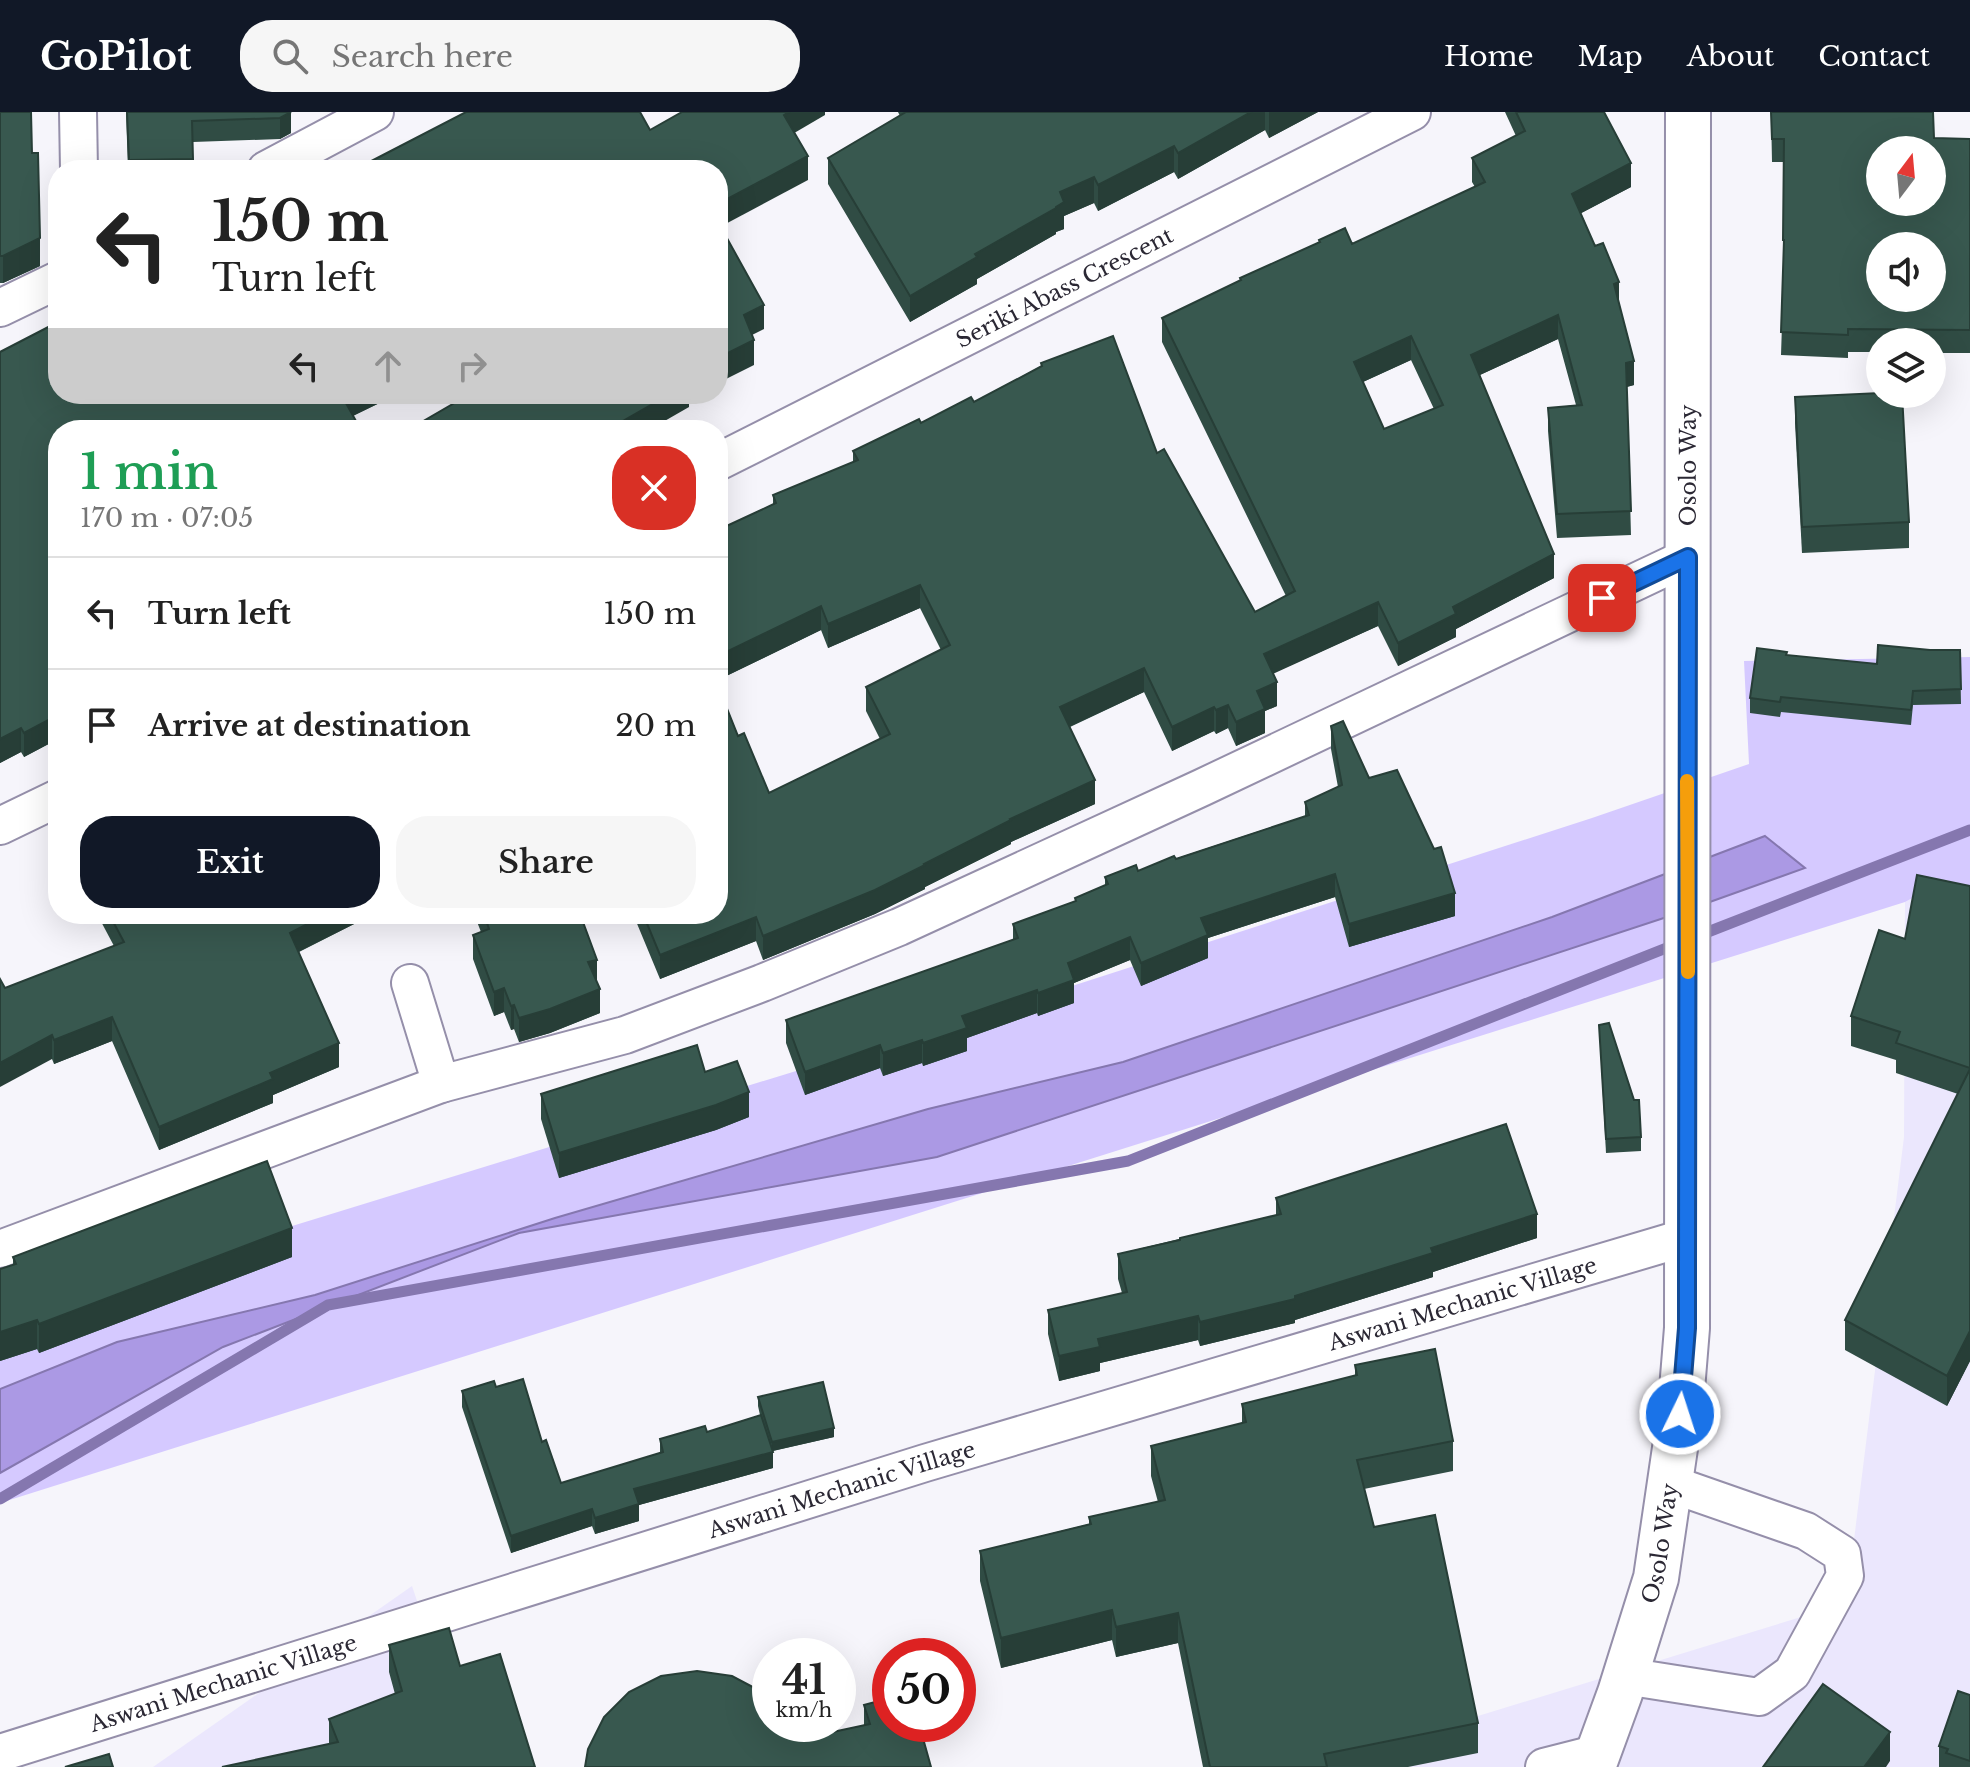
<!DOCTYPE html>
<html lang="en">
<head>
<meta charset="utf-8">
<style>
	:root { --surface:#fff; --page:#f6f6f6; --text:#222; --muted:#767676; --line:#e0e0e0; --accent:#111827 }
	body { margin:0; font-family:"Libre Baskerville",serif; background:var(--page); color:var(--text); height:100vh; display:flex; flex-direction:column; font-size:30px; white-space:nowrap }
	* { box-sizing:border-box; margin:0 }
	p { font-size:26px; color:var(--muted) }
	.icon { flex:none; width:44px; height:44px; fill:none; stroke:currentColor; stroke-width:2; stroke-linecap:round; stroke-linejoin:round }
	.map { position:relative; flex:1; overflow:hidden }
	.drawer { position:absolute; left:48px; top:308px; width:680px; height:504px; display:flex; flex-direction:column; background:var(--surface); border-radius:32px; box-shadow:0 8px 32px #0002 }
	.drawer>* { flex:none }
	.hud { position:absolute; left:48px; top:48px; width:680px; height:244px; border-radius:32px; box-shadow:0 8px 32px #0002; background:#fff; color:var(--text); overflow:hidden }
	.needle { width:52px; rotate:16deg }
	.controls { position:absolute; left:1866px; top:24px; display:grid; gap:16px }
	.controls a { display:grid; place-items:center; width:80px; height:80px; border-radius:50%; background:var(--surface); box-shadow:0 8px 32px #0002; font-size:40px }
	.speed { position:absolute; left:752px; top:1526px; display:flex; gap:16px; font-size:40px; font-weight:700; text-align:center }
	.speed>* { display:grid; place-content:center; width:104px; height:104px; border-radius:50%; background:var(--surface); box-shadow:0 8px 32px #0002; line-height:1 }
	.speed small { font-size:20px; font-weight:400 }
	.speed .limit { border:12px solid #d22; background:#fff; color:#111 }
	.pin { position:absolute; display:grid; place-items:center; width:68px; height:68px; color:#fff; margin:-34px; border-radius:16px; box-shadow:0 4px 12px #0006 }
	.me { position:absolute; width:88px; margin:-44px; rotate:4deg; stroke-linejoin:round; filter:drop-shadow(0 0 6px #0008) }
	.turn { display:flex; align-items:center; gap:28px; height:168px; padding:0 32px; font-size:36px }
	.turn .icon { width:104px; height:104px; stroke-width:2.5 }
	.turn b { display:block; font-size:56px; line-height:68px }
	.lanes { display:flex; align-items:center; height:76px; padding:0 32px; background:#0003; justify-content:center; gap:40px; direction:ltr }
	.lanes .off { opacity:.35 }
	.round { display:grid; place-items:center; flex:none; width:84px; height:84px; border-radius:32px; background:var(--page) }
	.overview { display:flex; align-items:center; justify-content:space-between; height:136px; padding:0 32px }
	h1 { font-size:48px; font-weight:600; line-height:60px; color:#1e9e55 }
	.primary-button { display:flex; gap:16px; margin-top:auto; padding:16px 32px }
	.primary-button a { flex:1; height:92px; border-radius:32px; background:var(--accent); color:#fff; font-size:32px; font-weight:600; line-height:92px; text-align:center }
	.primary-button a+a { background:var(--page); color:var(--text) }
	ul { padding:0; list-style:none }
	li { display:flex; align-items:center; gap:24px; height:112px; padding:0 32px; border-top:2px solid var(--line) }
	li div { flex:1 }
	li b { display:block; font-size:30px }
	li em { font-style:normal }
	header { display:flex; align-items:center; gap:48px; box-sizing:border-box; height:112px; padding:0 40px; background:var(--accent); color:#fff }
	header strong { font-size:38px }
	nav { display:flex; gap:44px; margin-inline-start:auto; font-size:28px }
	.search { width:560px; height:72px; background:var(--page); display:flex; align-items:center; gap:20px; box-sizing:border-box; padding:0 28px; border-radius:32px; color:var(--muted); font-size:30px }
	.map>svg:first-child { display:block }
	.built { fill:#ebe7fd }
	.green { fill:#d5c9ff }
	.water { fill:#ab99e4; stroke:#8577af; stroke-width:2 }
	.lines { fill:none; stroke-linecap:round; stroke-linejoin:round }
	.stream { stroke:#8577af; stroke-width:11 }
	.minor-casing { stroke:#958faa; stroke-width:40 }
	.major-casing { stroke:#958faa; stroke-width:48 }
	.minor { stroke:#fff; stroke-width:36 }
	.major { stroke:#fff; stroke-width:44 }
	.wall { fill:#304c44; fill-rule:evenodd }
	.shaded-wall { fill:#273e37 }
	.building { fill:#38584f; stroke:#273e37; stroke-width:2; fill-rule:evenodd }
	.route-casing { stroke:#114b97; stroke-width:20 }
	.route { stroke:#1a73e8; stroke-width:14 }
	.slow { stroke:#f59e0b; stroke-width:14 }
	.labels { text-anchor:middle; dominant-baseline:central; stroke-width:8; stroke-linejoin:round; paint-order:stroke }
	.street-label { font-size:22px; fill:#2b2834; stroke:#f6f5fb }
</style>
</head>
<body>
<header>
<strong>GoPilot</strong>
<div class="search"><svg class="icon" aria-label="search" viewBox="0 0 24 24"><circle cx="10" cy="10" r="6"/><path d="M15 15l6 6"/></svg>Search here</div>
<nav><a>Home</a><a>Map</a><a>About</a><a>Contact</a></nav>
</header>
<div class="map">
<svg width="1970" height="1655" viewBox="0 0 1970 1655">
	<rect width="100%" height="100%" fill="#f6f5fb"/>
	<g class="built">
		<polygon points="1946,768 1970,776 1970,1655 1312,1655 1814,1501 1853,1436 1904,1025 1905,790"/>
		<polygon points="412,1474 473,1655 153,1655"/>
	</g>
	<polygon class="green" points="1970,545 1970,776 1946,768 1905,790 0,1391 0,1361 223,1235 519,1121 937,1045 1679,801 1805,756 1765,724 1552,805 1123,950 928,997 555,1106 315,1183 117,1230 0,1277 0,1204 1069,875 1592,706 1749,652 1744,549"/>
	<polygon class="water" points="1765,724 1805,756 1679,801 937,1045 519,1121 223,1235 0,1361 0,1277 117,1230 315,1183 555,1106 928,997 1123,950 1552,805"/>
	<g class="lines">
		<g class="stream">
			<polyline points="1695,825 1970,718"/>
			<polyline points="0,1387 328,1193 1128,1049 1679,831"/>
		</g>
		<defs>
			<g id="minor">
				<polyline points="78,0 79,58"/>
				<polyline points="266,58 375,0"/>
				<polyline points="0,196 58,168"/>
				<path id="s1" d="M718 350 1412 0"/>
				<polyline points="0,714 58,686"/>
				<polyline points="410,871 441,972"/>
				<polyline points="0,1137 441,972 625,923 762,871 899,815 1201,676 1688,445"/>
				<polyline points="1625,1564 1759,1585 1792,1561 1845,1464 1842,1442 1806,1419 1671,1372"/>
				<path id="s2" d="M0 1641 925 1351 1687 1125"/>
				<polyline points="1544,1655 1599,1641"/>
			</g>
			<g id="major">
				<path id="s3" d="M1593 1655 1620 1581 1656 1466 1680 1302 1687 1216 1688 0"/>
			</g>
		</defs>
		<use href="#minor" class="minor-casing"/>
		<use href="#major" class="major-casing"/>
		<use href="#minor" class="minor"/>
		<use href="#major" class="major"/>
	</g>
	<g class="wall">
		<polygon points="0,0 32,41 40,154 3,171 0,171"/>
		<polygon points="126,0 291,0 291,21 280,27 193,30 193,58 128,58"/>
		<polygon points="898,0 1318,0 1269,26 1265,18 1178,67 1174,60 1098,99 1094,91 1064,104 1064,117 1056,120 1056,122 977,167 977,172 910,210 828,72 828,46 900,4"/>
		<path d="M1505 0H1604L1631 75 1581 101 1619 190 1634 273 1627 275 1631 423 1557 426 1548 319V296L1576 293 1558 227 1480 263 1554 466 1456 517V525L1398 554 1378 514 1273 561 1277 594 1265 599V621L1236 634 1228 616 1216 622 1214 619 1172 639 1144 580 1070 615 1095 692 1011 730V732L925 775V777L875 802 763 848 756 829 660 867 633 802H718L738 624 769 681 880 627 866 599V575L941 538 920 496 828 536 821 518 718 568V418L773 392V383L853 350V339L974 290 1041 254V251L1157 341 1255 500 1286 484 1162 230V206L1240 169V166L1319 131V128L1352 132 1475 75 1472 70V46L1516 24ZM1411 248 1434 297 1384 317 1363 270Z"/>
		<polygon points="1771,0 1934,26 1970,27 1970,241 1932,241 1932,230 1880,230 1880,240 1848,240 1848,246 1781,243 1784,151 1783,50 1772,50"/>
		<polygon points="0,240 58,282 398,282 353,304 58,318 58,627 24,645 21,640 0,651"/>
		<polygon points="1795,285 1909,410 1909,436 1802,441 1795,311"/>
		<polygon points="1930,538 1960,538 1961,592 1913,593 1911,613 1781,600 1780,605 1750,601 1750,586 1787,543 1877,552"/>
		<polygon points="1331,614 1369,666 1455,804 1349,835 1335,785 1208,826 1208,846 1141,874 1130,848 1074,871 1074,891 1038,904 1037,901 967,926 967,939 923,954 922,951 883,964 880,956 805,983 786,931 786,908 1013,828 1013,812 1075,789 1075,786 1105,773 1105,765 1138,759 1305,704 1305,690 1338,675 1331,637"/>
		<polygon points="1970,774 1970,1249 1947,1294 1845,1238 1845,1208 1958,982 1896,961 1896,948 1851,934 1851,904"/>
		<polygon points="97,802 364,802 364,807 299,840 339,955 273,983 273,991 159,1038 112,929 54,952 52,947 5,876 114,834"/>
		<polygon points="474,802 580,802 597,870 600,901 550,921 519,930 514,917 511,918 504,900 494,904 473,847 473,823 481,820"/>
		<polygon points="1599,913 1641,1025 1641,1039 1606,1041"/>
		<polygon points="705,960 749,1005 716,1018 559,1066 541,1007 541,982"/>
		<polygon points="1276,1086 1537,1126 1433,1160 1433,1165 1295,1208 1295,1211 1200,1234 1198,1228 1100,1251 1100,1259 1059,1269 1048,1222 1048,1198 1122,1181 1118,1167 1118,1142 1276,1103"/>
		<polygon points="13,1145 292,1145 39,1241 37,1237 0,1249 0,1157 13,1153"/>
		<polygon points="1355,1253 1453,1329 1453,1359 1364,1377 1374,1415 1478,1611 1478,1641 1408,1655 1203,1655 1178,1531 1116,1545 1112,1528 1001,1556 980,1469 980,1439 1089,1412 1089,1405 1158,1390 1151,1364 1151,1334 1242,1311 1242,1292 1355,1264"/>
		<polygon points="496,1275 542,1330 561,1371 660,1341 660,1327 707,1320 760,1303 758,1294 758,1285 834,1325 773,1339 773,1356 639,1393 639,1409 595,1422 592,1414 511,1441 462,1295 462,1279"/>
		<polygon points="389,1533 460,1554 535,1655 329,1632 329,1607 395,1582 389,1560"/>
		<polygon points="1970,1583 1970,1655 1939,1655 1939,1634"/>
		<polygon points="864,1593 919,1612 585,1655 800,1627 864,1613"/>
	</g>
	<g class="shaded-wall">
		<polygon points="291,0 291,21 280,27 280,6"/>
		<polygon points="789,0 825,0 825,3 784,27 784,3"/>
		<polygon points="1251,0 1265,0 1265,18 1178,67 1178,41"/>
		<polygon points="1269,0 1318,0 1269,26"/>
		<polygon points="1174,34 1174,60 1098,99 1098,73"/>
		<polygon points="808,44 808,68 718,116 718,92"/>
		<polygon points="1631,51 1631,75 1572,106 1572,82"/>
		<polygon points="1094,65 1094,91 1064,104 1064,117 1056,120 1056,122 977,167 977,172 910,210 910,184 975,142 1060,80"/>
		<polygon points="40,126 40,154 3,171 3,144"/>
		<polygon points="1619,170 1619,194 1614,172"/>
		<polygon points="764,193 764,217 744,227 744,203"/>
		<polygon points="1558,203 1558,227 1471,267 1471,243"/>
		<polygon points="1411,224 1411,248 1354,274 1354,250"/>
		<polygon points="754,228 754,253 718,271 718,246"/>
		<polygon points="1634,249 1634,273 1626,275 1626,251"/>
		<polygon points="347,282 398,282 342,309 342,284"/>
		<polygon points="670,282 696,282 689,286 689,295 649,318 607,318"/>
		<polygon points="1554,442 1554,466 1456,517 1456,525 1398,554 1398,531 1453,495"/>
		<polygon points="920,473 920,496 828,536 828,512"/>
		<polygon points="1378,490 1378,514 1264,566 1264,542"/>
		<polygon points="821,494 821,518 718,568 718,544"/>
		<polygon points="1144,556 1144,580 1060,619 1060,595"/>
		<polygon points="1277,570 1277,594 1265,599 1265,621 1236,634 1236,610 1257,579"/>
		<polygon points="1228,593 1228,616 1216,622 1216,598"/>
		<polygon points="1214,595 1214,619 1172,639 1172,615"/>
		<polygon points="58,603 58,627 24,645 24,621"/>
		<polygon points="21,616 21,640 0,651 0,627"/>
		<polygon points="1095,668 1095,692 1011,730 1011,732 925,775 925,777 875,802 763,848 763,824 924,752 1010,707"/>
		<polygon points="1335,762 1335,785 1208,826 1208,846 1141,874 1141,851 1201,806"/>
		<polygon points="1455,781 1455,804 1349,835 1349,812"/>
		<polygon points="327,802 364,802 364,807 290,844 290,821"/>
		<polygon points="756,805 756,829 660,867 660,843"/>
		<polygon points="1130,825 1130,848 1074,871 1074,891 1038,904 1038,881 1068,851"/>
		<polygon points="597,848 597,871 588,850"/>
		<polygon points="504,876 504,900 494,904 494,880"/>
		<polygon points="600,877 600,901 550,921 519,930 519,906"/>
		<polygon points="1037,878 1037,901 967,926 967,939 923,954 923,931 962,904"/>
		<polygon points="514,893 514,917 511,918 511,894"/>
		<polygon points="112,905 112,929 54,952 54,928"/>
		<polygon points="52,923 52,947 0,975 0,951"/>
		<polygon points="922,928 922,951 883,964 883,941"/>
		<polygon points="339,931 339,955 273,983 273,991 159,1038 159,1015 270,961"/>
		<polygon points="880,933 880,956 805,983 805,960"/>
		<polygon points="749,980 749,1005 716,1018 559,1066 559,1041"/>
		<polygon points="1537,1102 1537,1126 1433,1160 1433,1165 1295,1208 1295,1211 1200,1234 1200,1210 1295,1184 1431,1136"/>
		<polygon points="292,1116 292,1145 39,1241 39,1212"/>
		<polygon points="1198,1204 1198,1228 1100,1251 1100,1259 1059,1269 1059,1244 1098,1227"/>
		<polygon points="37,1208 37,1237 0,1249 0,1220"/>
		<polygon points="1970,1219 1970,1249 1947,1294 1947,1264"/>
		<polygon points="834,1316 834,1325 772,1339 772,1330"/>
		<polygon points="773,1340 773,1356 639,1393 639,1409 595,1422 595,1406 634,1377"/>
		<polygon points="592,1397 592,1414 511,1441 511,1424"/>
		<polygon points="1112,1498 1112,1528 1001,1556 1001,1526"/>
		<polygon points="1178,1501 1178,1531 1116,1545 1116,1515"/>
		<polygon points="1890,1620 1890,1649 1886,1655 1864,1655"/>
	</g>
	<g class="building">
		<polygon points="0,0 31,0 32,41 38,41 40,126 3,144 0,144"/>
		<polygon points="127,0 291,0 280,6 192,9 193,47 129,48"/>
		<polygon points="466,0 640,0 650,18 682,0 789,0 784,3 808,44 718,92 718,58 354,58"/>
		<polygon points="906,0 1251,0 1178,41 1174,34 1098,73 1094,65 1060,80 1064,90 1056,95 1056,96 975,142 977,145 910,184 828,46"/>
		<path d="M1516 0H1604L1631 51 1572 82 1595 134 1603 131 1619 170 1614 172 1634 249 1626 251 1631 399 1557 402 1548 296 1582 293 1558 203 1471 243 1554 442 1453 495 1456 502 1398 531 1378 490 1264 542 1277 570 1257 579 1265 597 1236 610 1228 593 1216 598 1214 595 1172 615 1144 556 1060 595 1095 668 1010 707 1011 708 924 752 925 753 875 778 763 824 756 805 660 843 643 802H718V574L738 624 744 621 769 681 890 622 866 575 950 533 920 473 828 512 821 494 718 544V418L776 391 773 383 858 348 853 339 919 307 921 311 971 285 974 290 1042 254 1041 251 1113 224 1157 341 1164 337 1255 500 1295 479 1162 206 1241 168 1240 166 1320 130 1319 128 1345 116 1352 132 1485 70 1472 46 1525 19ZM1411 224 1443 293 1384 317 1354 250Z"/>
		<path d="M1771 0H1933L1934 26 1970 27V218L1848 217V223L1781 220 1784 128H1783L1784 27H1772ZM1880 38H1932V90H1880ZM1880 134H1932V186H1880Z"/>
		<polygon points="718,110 764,193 744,203 754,228 718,246"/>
		<polygon points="58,210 58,282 347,282 342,284 361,318 58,318 58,603 24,621 21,616 0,627 0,240"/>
		<polygon points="1880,281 1880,282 1902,282 1909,410 1802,415 1795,285"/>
		<polygon points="470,282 670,282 607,318 408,318"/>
		<polygon points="1878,533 1930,538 1960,538 1961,577 1913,579 1911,598 1781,585 1780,590 1750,586 1757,536 1787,540 1786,543 1877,552"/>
		<polygon points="1343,609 1369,666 1397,658 1434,737 1441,735 1455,781 1349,812 1335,762 1201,806 1208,823 1141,851 1130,825 1068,851 1074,868 1038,881 1037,878 962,904 967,916 923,931 922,928 883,941 880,933 805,960 786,908 1018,826 1013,812 1076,789 1075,786 1108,772 1105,765 1136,753 1138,759 1174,744 1176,747 1309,703 1305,690 1342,673 1331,614"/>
		<polygon points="1917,763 1970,774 1970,956 1896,931 1900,920 1851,904 1879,818 1905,827"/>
		<polygon points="109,802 327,802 290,821 339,931 270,961 273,967 159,1015 112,905 54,928 52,923 0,951 0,867 5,876 124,830"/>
		<polygon points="484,802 580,802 597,848 588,850 600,877 550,897 519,906 514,893 511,894 504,876 494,880 473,823 489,817"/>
		<polygon points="1609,911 1634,988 1639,988 1641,1025 1606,1027 1599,913"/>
		<polygon points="697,933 705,960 737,949 749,980 716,993 559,1041 541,982"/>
		<polygon points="1970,957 1970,1219 1947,1264 1845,1208"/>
		<polygon points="1506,1012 1537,1102 1431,1136 1433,1141 1295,1184 1295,1187 1200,1210 1198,1204 1098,1227 1100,1235 1059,1244 1048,1198 1127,1180 1118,1142 1180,1128 1180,1126 1281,1102 1276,1086"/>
		<polygon points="267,1049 292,1116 39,1212 37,1208 0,1220 0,1157 16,1152 13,1145"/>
		<polygon points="1435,1237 1453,1329 1357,1348 1374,1415 1435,1403 1478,1611 1324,1642 1327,1655 1210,1655 1178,1501 1116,1515 1112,1498 1001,1526 980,1439 1091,1412 1089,1405 1165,1388 1151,1334 1246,1310 1242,1292 1357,1263 1355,1253"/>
		<polygon points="523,1267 542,1330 546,1328 561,1371 663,1340 660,1327 705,1314 707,1320 761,1303 773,1340 634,1377 639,1392 595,1406 592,1397 511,1424 462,1279 494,1269 496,1275"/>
		<polygon points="823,1270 834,1316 772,1330 758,1285"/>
		<polygon points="449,1516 460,1554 500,1542 535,1655 222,1655 338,1630 329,1607 402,1579 389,1533"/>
		<polygon points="697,1559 732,1564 764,1581 770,1586 770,1612 793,1612 800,1627 870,1612 864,1593 890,1586 890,1612 919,1612 931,1655 585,1655 588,1637 604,1605 629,1580 661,1564"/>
		<polygon points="1823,1572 1890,1620 1864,1655 1763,1655"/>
		<polygon points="1958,1579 1970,1583 1970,1649 1946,1641 1948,1637 1939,1634"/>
		<polygon points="109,1642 113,1655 65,1655"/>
	</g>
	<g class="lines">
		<defs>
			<polyline id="route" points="1602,486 1688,445 1687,1155 1687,1216 1680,1302"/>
		</defs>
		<use href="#route" class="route-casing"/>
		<use href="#route" class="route"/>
		<polyline class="slow" points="1687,669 1688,860"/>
	</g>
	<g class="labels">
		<g class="street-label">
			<text stroke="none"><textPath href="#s1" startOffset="388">Seriki Abass Crescent</textPath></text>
			<text stroke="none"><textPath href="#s3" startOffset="1314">Osolo Way</textPath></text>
			<text stroke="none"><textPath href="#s2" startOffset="1530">Aswani Mechanic Village</textPath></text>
			<text stroke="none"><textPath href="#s2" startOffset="882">Aswani Mechanic Village</textPath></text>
			<text stroke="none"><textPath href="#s3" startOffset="234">Osolo Way</textPath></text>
			<text stroke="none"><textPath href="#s2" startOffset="234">Aswani Mechanic Village</textPath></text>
		</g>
	</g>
</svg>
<div class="controls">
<a><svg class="needle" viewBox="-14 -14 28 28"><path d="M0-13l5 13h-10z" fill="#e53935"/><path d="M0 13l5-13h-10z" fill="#767676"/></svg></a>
<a><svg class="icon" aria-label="sound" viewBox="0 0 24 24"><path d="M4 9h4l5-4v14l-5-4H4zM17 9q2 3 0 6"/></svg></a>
<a><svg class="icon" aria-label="layers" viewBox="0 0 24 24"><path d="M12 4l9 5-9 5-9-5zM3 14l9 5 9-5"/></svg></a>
</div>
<div class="speed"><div>41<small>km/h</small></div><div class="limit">50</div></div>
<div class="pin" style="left:1602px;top:486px;background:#d93025"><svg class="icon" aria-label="arrive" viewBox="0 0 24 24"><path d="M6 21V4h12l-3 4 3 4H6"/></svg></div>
<svg class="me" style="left:1680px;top:1302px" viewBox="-20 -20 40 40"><circle r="17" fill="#1a73e8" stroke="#fff" stroke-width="3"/><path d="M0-11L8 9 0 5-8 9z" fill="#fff"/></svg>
<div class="hud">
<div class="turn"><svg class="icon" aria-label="left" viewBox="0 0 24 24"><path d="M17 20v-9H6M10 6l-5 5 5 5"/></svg><div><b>150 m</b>Turn left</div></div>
<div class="lanes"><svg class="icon" aria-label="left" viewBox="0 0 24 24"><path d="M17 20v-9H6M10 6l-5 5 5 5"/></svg><svg class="icon off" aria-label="ahead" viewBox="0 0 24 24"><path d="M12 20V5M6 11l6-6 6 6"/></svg><svg class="icon off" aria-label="right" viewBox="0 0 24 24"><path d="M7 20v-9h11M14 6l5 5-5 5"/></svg></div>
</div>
<section class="drawer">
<div class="overview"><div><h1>1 min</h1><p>170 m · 07:05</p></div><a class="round" style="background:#d93025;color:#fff"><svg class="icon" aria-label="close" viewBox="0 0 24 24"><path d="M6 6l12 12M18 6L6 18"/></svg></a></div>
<ul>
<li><svg class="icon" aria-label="left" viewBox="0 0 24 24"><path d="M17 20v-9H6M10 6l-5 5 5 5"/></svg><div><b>Turn left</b></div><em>150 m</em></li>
<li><svg class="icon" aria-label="arrive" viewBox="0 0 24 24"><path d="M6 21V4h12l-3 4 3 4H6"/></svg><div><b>Arrive at destination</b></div><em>20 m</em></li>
</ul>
<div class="primary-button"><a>Exit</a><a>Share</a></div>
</section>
</div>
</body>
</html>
